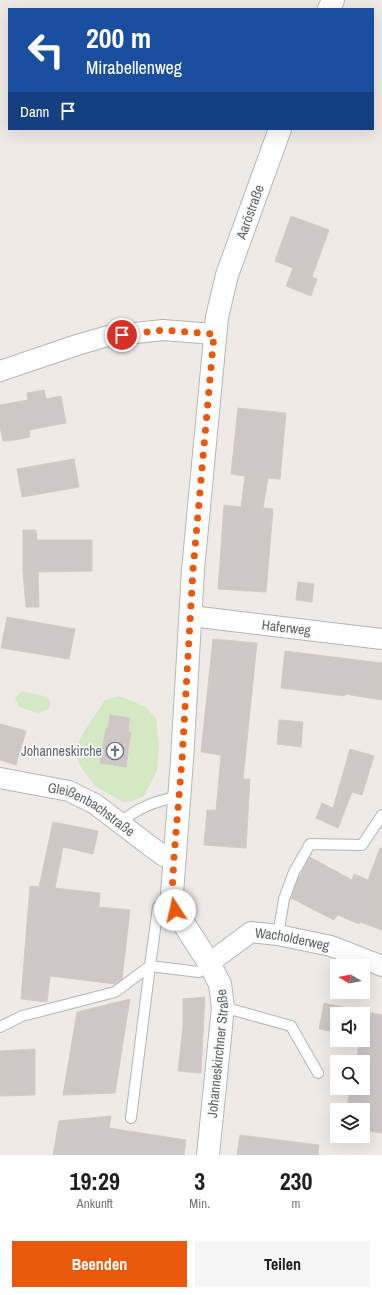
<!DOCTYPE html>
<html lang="de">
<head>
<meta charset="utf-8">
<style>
	:root { --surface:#fff; --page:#f6f6f6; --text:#202124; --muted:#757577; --accent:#ea580c }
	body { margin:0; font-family:"Archivo Narrow",sans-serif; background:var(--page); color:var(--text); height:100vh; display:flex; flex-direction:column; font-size:15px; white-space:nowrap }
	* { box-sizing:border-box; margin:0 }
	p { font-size:13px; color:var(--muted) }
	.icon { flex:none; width:22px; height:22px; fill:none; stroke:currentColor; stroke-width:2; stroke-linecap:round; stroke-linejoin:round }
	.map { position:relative; height:1155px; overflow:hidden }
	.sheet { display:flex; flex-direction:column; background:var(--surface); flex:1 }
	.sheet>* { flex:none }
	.hud { position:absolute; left:8px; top:8px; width:366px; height:122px; border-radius:0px; box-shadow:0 4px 16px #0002; background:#1a4fa0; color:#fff; overflow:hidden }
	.needle { width:26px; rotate:280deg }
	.tools { position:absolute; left:330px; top:959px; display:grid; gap:8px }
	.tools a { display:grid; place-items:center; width:40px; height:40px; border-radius:0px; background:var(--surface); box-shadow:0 4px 16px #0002; font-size:20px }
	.pin { position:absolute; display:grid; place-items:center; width:34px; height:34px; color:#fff; margin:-17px; border:2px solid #fff; border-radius:50%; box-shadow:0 1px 4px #0007 }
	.me { position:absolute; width:44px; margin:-22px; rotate:350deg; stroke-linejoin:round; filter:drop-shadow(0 0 3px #0008) }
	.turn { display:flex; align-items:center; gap:14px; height:84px; padding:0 12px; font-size:18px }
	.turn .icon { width:52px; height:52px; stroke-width:2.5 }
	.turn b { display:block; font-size:28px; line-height:34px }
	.then { display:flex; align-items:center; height:38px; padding:0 12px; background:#0003; gap:8px; font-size:15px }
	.eta { display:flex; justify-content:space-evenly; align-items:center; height:68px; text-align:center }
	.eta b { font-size:24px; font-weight:700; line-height:28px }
	.action { display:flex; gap:8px; margin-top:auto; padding:8px 12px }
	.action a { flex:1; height:46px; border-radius:0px; background:var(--accent); color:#fff; font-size:16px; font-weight:700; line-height:46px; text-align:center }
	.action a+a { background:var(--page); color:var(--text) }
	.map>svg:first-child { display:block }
	.green { fill:#d4e8c4 }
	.building { fill:#cec7c6; stroke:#d5c9c5 }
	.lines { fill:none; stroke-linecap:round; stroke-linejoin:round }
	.lane-casing { stroke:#afb5b6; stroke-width:12 }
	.street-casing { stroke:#afb5b6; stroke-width:22 }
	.secondary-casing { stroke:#b1b8b9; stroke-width:24 }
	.lane { stroke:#fff; stroke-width:10 }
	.street { stroke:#fff; stroke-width:20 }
	.secondary { stroke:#fff; stroke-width:22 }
	.route { stroke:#ea580c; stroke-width:7; stroke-dasharray:0 12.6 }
	.labels { text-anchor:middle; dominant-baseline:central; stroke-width:3; stroke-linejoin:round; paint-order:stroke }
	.street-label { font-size:14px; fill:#5e6667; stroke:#fff }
	.worship-label { font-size:14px; fill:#5b616d; stroke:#fff; text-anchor:end }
</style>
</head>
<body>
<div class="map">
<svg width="382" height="1155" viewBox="0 0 382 1155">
	<rect width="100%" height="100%" fill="#f0eae7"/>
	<g class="green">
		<polygon points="22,691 48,697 51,704 48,709 38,713 19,707 15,698"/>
		<polygon points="119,696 144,706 156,718 159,746 157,771 144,796 133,801 123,802 95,786 81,767 74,752 83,733 105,700"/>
	</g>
	<g class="building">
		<polygon points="291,216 329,230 312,277 317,279 311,296 286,286 293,268 275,261"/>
		<polygon points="44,390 46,399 61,396 66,423 29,430 30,437 10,441 3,441 0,427 0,405 28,400 27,393"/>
		<polygon points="238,408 286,413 280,479 268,478 263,508 273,509 266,592 218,589 224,505 241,507 245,476 231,474"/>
		<polygon points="74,459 79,487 22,497 17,469"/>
		<polygon points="23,530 36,530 37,540 92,540 92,571 38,572 39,607 26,607 23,572"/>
		<polygon points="298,582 314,584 312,602 296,600"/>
		<polygon points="7,617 75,629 69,659 1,648"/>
		<polygon points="213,639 257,643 243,779 250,779 246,848 204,845 207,810 216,810 221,755 201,752"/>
		<polygon points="285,651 382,663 382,700 345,694 345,696 281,688"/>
		<polygon points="110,715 130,718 128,732 131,732 126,767 100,763 106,728 108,728"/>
		<polygon points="279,720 303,722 301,747 277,744"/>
		<polygon points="0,724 26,731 16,765 0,760"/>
		<polygon points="350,749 374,756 362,795 352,792 338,828 316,818 322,803 333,808"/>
		<polygon points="53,822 98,831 93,854 63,847 55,888 100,893 99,907 130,910 122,979 115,984 50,976 47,1002 21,999 30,886 39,887"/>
		<polygon points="380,848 382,848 382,930 360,922 359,924 338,915 334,920 291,898 298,879 310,857 352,880 354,874 368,880"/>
		<polygon points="205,997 201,1073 178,1071 183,1026 183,999"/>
		<polygon points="130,999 115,1093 63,1095 77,1012"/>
		<polygon points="324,1003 382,1015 382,1133 363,1130 363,1110 346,1110 351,1088 363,1088 363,1062 356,1062 360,1040 363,1040 363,1014 337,1014 337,1032 319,1029"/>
		<polygon points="35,1049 35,1095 0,1096 0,1051"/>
		<polygon points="111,1116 109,1128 186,1140 184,1155 53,1155 59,1121"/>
		<polygon points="240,1135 319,1145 318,1155 237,1155"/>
	</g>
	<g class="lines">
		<defs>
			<g id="lane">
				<path d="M120 823C137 808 156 800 179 797"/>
				<polyline points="172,895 158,907 150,966 199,972 209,963"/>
				<polyline points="278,935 284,899 294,872 310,844 362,845 382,815"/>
				<polyline points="223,1007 291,1026 318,1073"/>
				<polyline points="0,1027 22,1016 115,992 150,966 131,1118"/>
			</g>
			<g id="street">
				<polyline points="0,371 77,345 108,336 163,330 214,334"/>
				<path id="s1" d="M191 616 382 639"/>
				<path id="s2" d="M0 778 69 791 95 804 154 849 164 856 174 857"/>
				<path id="s3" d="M209 963 251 932 278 935 331 946 382 966"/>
			</g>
			<g id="secondary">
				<polyline points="329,9 333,0"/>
				<path id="s4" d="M208 1155 223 1007 220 984 209 963 175 910 172 894 182 760 193 570 217 317 227 275 280 129"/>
			</g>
		</defs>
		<use href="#lane" class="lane-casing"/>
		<use href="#street" class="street-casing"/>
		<use href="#secondary" class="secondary-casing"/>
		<use href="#lane" class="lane"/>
		<use href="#street" class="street"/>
		<use href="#secondary" class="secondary"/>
	</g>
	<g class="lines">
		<polyline class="route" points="122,335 163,330 214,334 193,570 182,760 174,857 172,894 175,910"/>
	</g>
	<defs>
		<symbol id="church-ring" viewBox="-11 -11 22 22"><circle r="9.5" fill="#fff" stroke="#6b7280" stroke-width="1.5"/><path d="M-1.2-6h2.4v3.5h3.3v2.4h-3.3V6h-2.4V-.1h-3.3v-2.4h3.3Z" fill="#6b7280"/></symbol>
	</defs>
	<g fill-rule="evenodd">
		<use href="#church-ring" x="105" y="741" width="20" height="20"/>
	</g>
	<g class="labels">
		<g class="street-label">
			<text stroke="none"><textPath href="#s4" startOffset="964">Aaröstraße</textPath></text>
			<text stroke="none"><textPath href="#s1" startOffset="96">Haferweg</textPath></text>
			<text stroke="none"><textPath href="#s2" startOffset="98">Gleißenbachstraße</textPath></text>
			<text stroke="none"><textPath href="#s3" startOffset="94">Wacholderweg</textPath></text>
			<text stroke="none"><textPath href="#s4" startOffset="102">Johanneskirchner Straße</textPath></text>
		</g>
		<g class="worship-label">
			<text x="102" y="751">Johanneskirche</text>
		</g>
	</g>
</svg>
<div class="tools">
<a><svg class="needle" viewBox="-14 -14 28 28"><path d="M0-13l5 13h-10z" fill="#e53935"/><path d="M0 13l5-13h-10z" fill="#757577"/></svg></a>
<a><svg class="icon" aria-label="sound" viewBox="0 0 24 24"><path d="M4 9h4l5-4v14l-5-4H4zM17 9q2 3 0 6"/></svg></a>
<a><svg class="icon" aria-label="search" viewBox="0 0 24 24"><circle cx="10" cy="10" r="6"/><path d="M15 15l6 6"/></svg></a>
<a><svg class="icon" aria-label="layers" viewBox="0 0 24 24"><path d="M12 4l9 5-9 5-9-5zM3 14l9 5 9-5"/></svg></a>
</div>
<div class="pin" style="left:122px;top:335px;background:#d93025"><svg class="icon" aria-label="arrive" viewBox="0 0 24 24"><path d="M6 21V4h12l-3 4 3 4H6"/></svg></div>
<svg class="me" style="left:175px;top:910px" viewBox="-20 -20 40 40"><circle r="19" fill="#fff"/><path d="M0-13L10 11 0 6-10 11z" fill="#ea580c"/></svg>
<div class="hud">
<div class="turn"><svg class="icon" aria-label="left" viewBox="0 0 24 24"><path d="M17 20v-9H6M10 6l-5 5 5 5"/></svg><div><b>200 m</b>Mirabellenweg</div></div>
<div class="then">Dann<svg class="icon" aria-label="arrive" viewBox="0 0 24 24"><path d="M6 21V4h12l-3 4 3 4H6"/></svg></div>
</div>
</div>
<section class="sheet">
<div class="eta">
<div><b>19:29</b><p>Ankunft</p></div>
<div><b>3</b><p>Min.</p></div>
<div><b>230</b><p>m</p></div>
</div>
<div class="action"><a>Beenden</a><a>Teilen</a></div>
</section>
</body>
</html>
